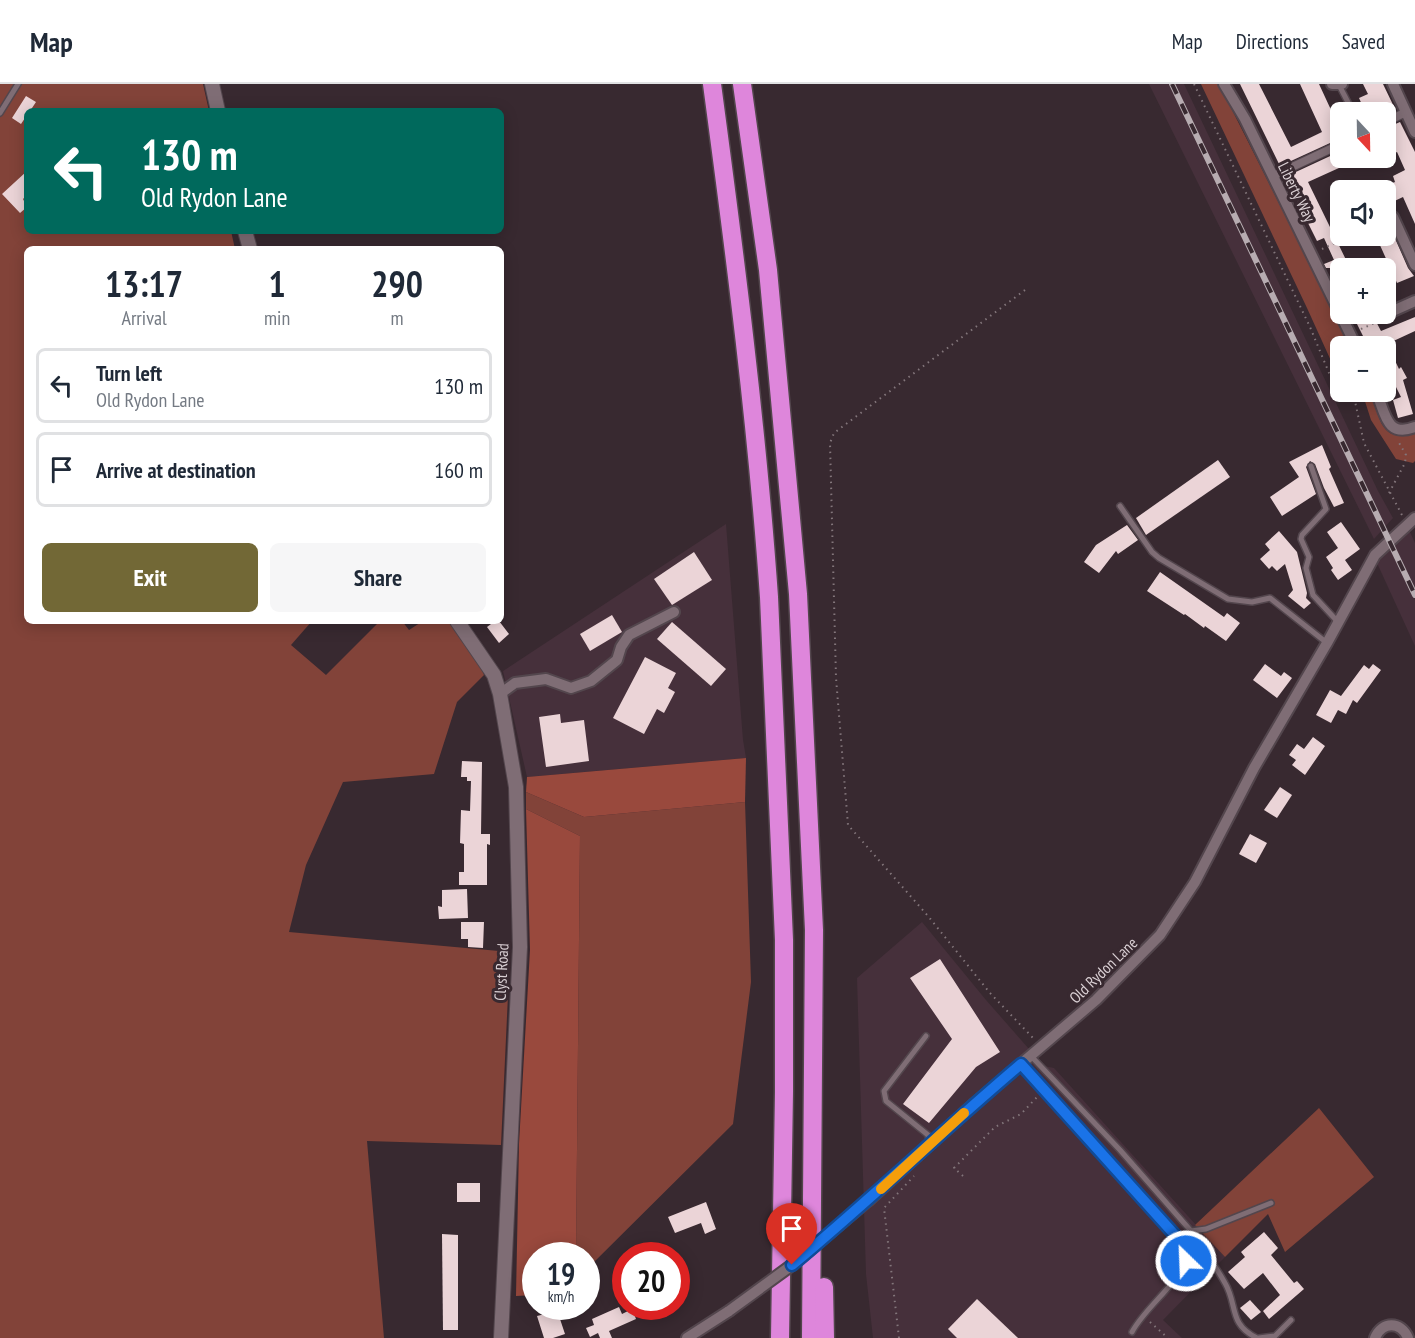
<!DOCTYPE html>
<html lang="en">
<head>
<meta charset="utf-8">
<style>
	:root { --surface:#fff; --page:#f6f6f7; --text:#1f2937; --muted:#747a83; --line:#e0e1e3; --accent:#726836 }
	body { margin:0; font-family:"PT Sans Narrow",sans-serif; background:var(--page); color:var(--text); height:100vh; display:flex; flex-direction:column; font-size:22px; white-space:nowrap }
	* { box-sizing:border-box; margin:0 }
	p { font-size:20px; color:var(--muted) }
	.icon { flex:none; width:33px; height:33px; fill:none; stroke:currentColor; stroke-width:2; stroke-linecap:round; stroke-linejoin:round }
	.map { position:relative; flex:1; overflow:hidden }
	.details { position:absolute; left:24px; top:162px; width:480px; height:378px; display:flex; flex-direction:column; background:var(--surface); border-radius:9px; box-shadow:0 3px 15px #0003 }
	.details>* { flex:none }
	.guide { position:absolute; left:24px; top:24px; width:480px; height:126px; border-radius:9px; box-shadow:0 3px 15px #0003; background:#00695c; color:#fff; overflow:hidden }
	.needle { width:39px; rotate:158deg }
	.buttons { position:absolute; left:1330px; top:18px; display:grid; gap:12px }
	.buttons a { display:grid; place-items:center; width:66px; height:66px; border-radius:9px; background:var(--surface); box-shadow:0 3px 15px #0003; font-size:30px }
	.speed { position:absolute; left:522px; top:1158px; display:flex; gap:12px; font-size:30px; font-weight:700; text-align:center }
	.speed>* { display:grid; place-content:center; width:78px; height:78px; border-radius:50%; background:var(--surface); box-shadow:0 3px 15px #0003; line-height:1 }
	.speed small { font-size:15px; font-weight:400 }
	.speed .limit { border:9px solid #d22; background:#fff; color:#111 }
	.pin { position:absolute; display:grid; place-items:center; width:51px; height:51px; color:#fff; margin:-62px -26px; border-radius:50% 50% 50% 0; rotate:-45deg; box-shadow:0 0 6px #0007 }
	.pin .icon { rotate:45deg }
	.me { position:absolute; width:66px; margin:-33px; rotate:336deg; stroke-linejoin:round; filter:drop-shadow(0 0 4px #0008) }
	.turn { display:flex; align-items:center; gap:21px; height:126px; padding:0 18px; font-size:27px }
	.turn .icon { width:78px; height:78px; stroke-width:2.5 }
	.turn b { display:block; font-size:42px; line-height:51px }
	.eta { display:flex; justify-content:space-evenly; align-items:center; height:102px; text-align:center }
	.eta b { font-size:36px; font-weight:800; line-height:42px }
	.action { display:flex; gap:12px; margin-top:auto; padding:12px 18px }
	.action a { flex:1; height:69px; border-radius:9px; background:var(--accent); color:#fff; font-size:24px; font-weight:800; line-height:69px; text-align:center }
	.action a+a { background:var(--page); color:var(--text) }
	ul { padding:0; list-style:none }
	li { display:flex; align-items:center; gap:18px; height:75px; margin:0 12px 9px; padding:0 6px; border:3px solid var(--line); border-radius:9px }
	li div { flex:1 }
	li b { display:block; font-size:22px }
	li em { font-style:normal }
	header { display:flex; align-items:center; gap:36px; box-sizing:border-box; height:84px; padding:0 30px; background:var(--surface); border-bottom:2px solid var(--line) }
	header strong { font-size:28px }
	nav { display:flex; gap:33px; margin-inline-start:auto; font-size:21px }
	.map>svg:first-child { display:block }
	.built { fill:#46303b }
	.green { fill:#824339 }
	.forest { fill:#99493d }
	.building { fill:#ebd4d7 }
	.lines { fill:none; stroke-linecap:round; stroke-linejoin:round }
	.service-casing { stroke:#53464d; stroke-width:8 }
	.pedestrian-casing { stroke:#53464d; stroke-width:10 }
	.minor-casing { stroke:#53464d; stroke-width:14 }
	.tertiary-casing { stroke:#53464d; stroke-width:16 }
	.motorway-casing { stroke:#53464d; stroke-width:21 }
	.path { stroke:#83767b; stroke-width:2; stroke-dasharray:1.5 4.5; stroke-linecap:butt }
	.service { stroke:#7f6d75; stroke-width:5 }
	.pedestrian { stroke:#7f6d75; stroke-width:8 }
	.minor { stroke:#7f6d75; stroke-width:10 }
	.tertiary { stroke:#7f6d75; stroke-width:14 }
	.motorway { stroke:#de86db; stroke-width:18 }
	.rail-casing { stroke:#b7acb1; stroke-width:6 }
	.rail { stroke:#382930; stroke-width:4; stroke-dasharray:11; stroke-linecap:butt }
	.minor-bridge-casing { stroke:#53464d; stroke-width:14; stroke-linecap:butt }
	.minor-bridge { stroke:#7f6d75; stroke-width:10 }
	.route-casing { stroke:#114b97; stroke-width:15 }
	.route { stroke:#1a73e8; stroke-width:10 }
	.slow { stroke:#f59e0b; stroke-width:10 }
	.labels { text-anchor:middle; dominant-baseline:central; stroke-width:6; stroke-linejoin:round; paint-order:stroke }
	.street-label { font-size:16px; fill:#dad0d4; stroke:#382930 }
</style>
</head>
<body>
<header>
<strong>Map</strong>
<nav><a>Map</a><a>Directions</a><a>Saved</a></nav>
</header>
<div class="map">
<svg width="1415" height="1254" viewBox="0 0 1415 1254">
	<rect width="100%" height="100%" fill="#382930"/>
	<g class="built">
		<polygon points="1149,0 1184,0 1378,407 1393,434 1374,455"/>
		<polygon points="726,440 743,656 746,674 527,693 503,587"/>
		<polygon points="1409,446 1415,459 1415,562 1377,479"/>
		<polygon points="922,838 986,916 1044,982 1054,984 1225,1173 1163,1236 1182,1254 873,1254 866,1190 857,894"/>
	</g>
	<g class="green">
		<polygon points="0,0 203,0 209,27 27,27 27,147 231,147 235,165 27,165 27,537 312,537 291,561 326,591 380,537 402,537 409,546 423,537 451,537 476,573 484,591 457,618 434,690 343,698 306,781 289,848 510,868 501,1061 367,1057 384,1254 0,1254"/>
		<polygon points="1201,0 1219,0 1341,242 1350,262 1341,262 1341,289 1337,290 1307,224"/>
		<path d="M1362 308H1370C1380 330 1379 361 1415 349V377L1413 379 1396 375 1371 336Z"/>
		<polygon points="526,708 584,733 745,718 751,898 733,1040 587,1185 586,1172 576,1171 580,752 526,725"/>
		<polygon points="1319,1024 1374,1093 1285,1168 1268,1130 1225,1173 1195,1141"/>
	</g>
	<g class="forest">
		<polygon points="746,674 745,718 584,733 526,708 527,693"/>
		<polygon points="526,725 580,752 576,1171 536,1172 535,1211 516,1212 519,1060 530,866"/>
	</g>
	<g class="building">
		<polygon points="1240,0 1259,0 1291,63 1322,48 1300,0 1319,0 1338,41 1341,39 1341,54 1280,82"/>
		<polygon points="1363,0 1383,0 1396,27 1386,31 1386,28 1380,28 1376,19 1364,25 1359,14 1368,10"/>
		<polygon points="26,12 36,18 30,27 27,27 27,31 21,40 12,34"/>
		<polygon points="1400,38 1415,68 1415,140 1403,113 1386,121 1386,102 1395,98 1393,92 1405,86 1397,68 1386,73 1386,60 1389,58 1386,51 1386,44"/>
		<polygon points="1341,67 1341,74 1361,74 1308,98 1350,184 1341,184 1341,206 1331,184 1326,184 1324,180 1334,176 1324,154 1317,157 1285,93"/>
		<polygon points="27,87 27,111 23,115 27,123 20,129 2,110"/>
		<polygon points="1394,152 1408,184 1414,192 1397,199 1379,159"/>
		<polygon points="1352,230 1372,230 1381,247 1415,233 1415,247 1387,260 1399,285 1401,283 1407,294 1403,296 1413,330 1398,334 1393,316 1401,313 1389,289 1386,291 1386,262 1368,262"/>
		<polygon points="1322,361 1331,383 1329,385 1344,419 1334,423 1324,404 1315,380 1310,377 1306,383 1316,410 1282,432 1270,413 1299,393 1289,378"/>
		<polygon points="1218,376 1230,393 1146,451 1136,434"/>
		<polygon points="1341,438 1360,465 1345,476 1352,486 1338,496 1331,486 1333,484 1326,473 1338,464 1327,448"/>
		<polygon points="1127,441 1138,456 1118,470 1116,467 1099,489 1084,478 1096,461"/>
		<polygon points="1279,447 1297,468 1307,509 1306,514 1311,519 1304,525 1288,512 1293,506 1285,480 1277,487 1272,482 1269,485 1260,475 1270,466 1265,460"/>
		<polygon points="694,468 712,496 672,521 654,495"/>
		<polygon points="1160,488 1224,533 1227,529 1240,539 1226,557 1205,542 1204,544 1185,530 1184,531 1147,507"/>
		<polygon points="612,531 622,548 590,567 580,550"/>
		<polygon points="495,537 499,537 509,550 499,559 487,543"/>
		<polygon points="672,538 726,585 711,602 657,555"/>
		<polygon points="645,573 676,589 668,604 675,608 664,629 657,625 644,650 613,634"/>
		<polygon points="1265,580 1281,592 1284,588 1292,594 1277,614 1253,596"/>
		<polygon points="1373,580 1381,586 1357,619 1353,616 1346,630 1338,626 1331,639 1316,631 1330,606 1341,612 1364,581 1369,585"/>
		<polygon points="560,630 561,639 584,636 589,677 546,683 539,633"/>
		<polygon points="1313,653 1325,662 1305,691 1292,681 1296,676 1289,671 1297,660 1304,665"/>
		<polygon points="462,677 482,678 481,750 490,750 490,761 487,760 487,801 459,801 459,788 464,788 464,760 460,759 461,726 470,727 471,697 467,697 467,693 461,693"/>
		<polygon points="1280,703 1292,711 1277,734 1264,726"/>
		<polygon points="1250,750 1267,759 1256,779 1239,770"/>
		<polygon points="467,805 468,834 439,835 438,822 442,823 442,806"/>
		<polygon points="461,838 484,838 483,864 468,863 468,855 461,855"/>
		<polygon points="940,875 1000,968 976,983 929,1039 903,1020 952,955 910,894"/>
		<rect x="457" y="1099" width="23" height="19"/>
		<polygon points="706,1118 716,1145 705,1150 701,1139 675,1149 668,1133"/>
		<polygon points="1264,1148 1278,1164 1271,1171 1294,1199 1297,1197 1304,1205 1269,1235 1263,1227 1280,1211 1263,1189 1244,1205 1228,1188 1245,1173 1241,1168"/>
		<polygon points="442,1150 458,1151 458,1246 443,1246"/>
		<polygon points="977,1215 1018,1254 957,1254 948,1245"/>
		<polygon points="1250,1216 1261,1228 1251,1236 1240,1224"/>
		<polygon points="543,1222 562,1222 565,1233 560,1235 565,1250 553,1254 544,1254 537,1232 545,1230"/>
		<polygon points="619,1223 622,1230 632,1225 636,1235 609,1247 612,1254 600,1254 598,1249 590,1253 586,1244 594,1241 592,1235"/>
	</g>
	<g class="lines">
		<defs>
			<g id="service">
				<polyline points="1339,1 1353,28"/>
				<polyline points="0,29 18,0"/>
				<polyline points="1311,382 1326,425 1302,451 1301,455 1309,473 1306,484 1313,511 1338,538"/>
				<polyline points="1120,422 1152,468 1159,474 1228,515 1252,518 1270,514 1327,559"/>
				<polyline points="926,952 884,1007 886,1017 928,1051 929,1059"/>
				<polyline points="1031,972 1120,1066 1191,1147 1206,1145 1271,1119"/>
				<path d="M1021 980 1174 1151 1187 1173C1180 1199 1146 1222 1132 1248"/>
				<path d="M1191 1147C1202 1164 1215 1181 1225 1199 1238 1221 1228 1240 1257 1254"/>
				<polyline points="1259,1254 1275,1252 1291,1236"/>
			</g>
			<g id="pedestrian">
				<polyline points="1386,38 1406,28"/>
				<polyline points="1273,92 1341,60"/>
			</g>
			<g id="minor">
				<polyline points="1224,0 1245,35 1356,262"/>
				<polyline points="1332,0 1342,0"/>
				<polyline points="1393,0 1415,48"/>
				<polyline points="1386,130 1393,133 1415,181"/>
				<polyline points="1395,226 1415,217"/>
				<path d="M1376 308C1385 326 1385 355 1415 343"/>
				<polyline points="500,610 515,599 546,595 571,604 591,597 617,576 621,563 629,551 674,528"/>
				<polyline points="869,1116 975,1019 1096,916 1160,851 1195,798 1254,684 1327,559 1375,471 1415,434"/>
				<polyline points="687,1254 729,1227"/>
				<path d="M1375 1254C1382 1237 1401 1237 1408 1254"/>
			</g>
			<g id="tertiary">
				<polyline points="212,0 218,27"/>
				<polyline points="245,147 250,165"/>
				<polyline points="457,537 494,591 500,610 516,703 520,863 501,1254"/>
			</g>
			<g id="motorway">
				<path d="M712 0C735 171 757 342 769 513L784 856V1008L780 1254"/>
				<polyline points="742,0 768,186 798,510 814,846 811,1254"/>
				<polyline points="824,1203 825,1254"/>
			</g>
		</defs>
		<use href="#service" class="service-casing"/>
		<use href="#pedestrian" class="pedestrian-casing"/>
		<use href="#minor" class="minor-casing"/>
		<use href="#tertiary" class="tertiary-casing"/>
		<use href="#motorway" class="motorway-casing"/>
		<g class="path">
			<polyline points="1194,0 1310,243 1334,301 1341,299"/>
			<polyline points="1322,165 1349,152"/>
			<polyline points="1025,206 834,349 830,359 836,594 848,741 928,832 990,909 1034,955"/>
			<polyline points="1361,245 1386,234"/>
			<polyline points="1353,308 1364,359 1402,431"/>
			<polyline points="1389,409 1405,379 1406,371 1398,357"/>
			<polyline points="963,1092 954,1084 995,1043 1021,1030 1038,1012"/>
			<polyline points="1150,1238 1168,1254"/>
			<polyline points="899,1254 884,1124 914,1092"/>
		</g>
		<use href="#service" class="service"/>
		<use href="#pedestrian" class="pedestrian"/>
		<use href="#minor" class="minor"/>
		<use href="#tertiary" class="tertiary"/>
		<use href="#motorway" class="motorway"/>
		<defs>
			<polyline id="rail" points="1172,0 1415,511"/>
		</defs>
		<use href="#rail" class="rail-casing"/>
		<use href="#rail" class="rail"/>
		<defs>
			<polyline id="minor-bridge" points="729,1227 792,1181 869,1116"/>
		</defs>
		<use href="#minor-bridge" class="minor-bridge-casing"/>
		<use href="#minor-bridge" class="minor-bridge"/>
	</g>
	<g class="lines">
		<defs>
			<path id="route" d="M792 1181C870 1116 943 1046 1021 980L1174 1150C1179 1158 1187 1167 1186 1177"/>
		</defs>
		<use href="#route" class="route-casing"/>
		<use href="#route" class="route"/>
		<polyline class="slow" points="881,1105 964,1029"/>
	</g>
	<g class="labels">
		<g class="street-label">
			<text transform="translate(1297 108) rotate(64)">Liberty Way</text>
			<text transform="translate(1103 886) rotate(-44)">Old Rydon Lane</text>
			<text transform="translate(501 888) rotate(-87)">Clyst Road</text>
		</g>
	</g>
</svg>
<div class="buttons">
<a><svg class="needle" viewBox="-14 -14 28 28"><path d="M0-13l5 13h-10z" fill="#e53935"/><path d="M0 13l5-13h-10z" fill="#747a83"/></svg></a>
<a><svg class="icon" aria-label="sound" viewBox="0 0 24 24"><path d="M4 9h4l5-4v14l-5-4H4zM17 9q2 3 0 6"/></svg></a>
<a>+</a>
<a>−</a>
</div>
<div class="speed"><div>19<small>km/h</small></div><div class="limit">20</div></div>
<div class="pin" style="left:792px;top:1181px;background:#d93025"><svg class="icon" aria-label="arrive" viewBox="0 0 24 24"><path d="M6 21V4h12l-3 4 3 4H6"/></svg></div>
<svg class="me" style="left:1186px;top:1177px" viewBox="-20 -20 40 40"><circle r="17" fill="#1a73e8" stroke="#fff" stroke-width="3"/><path d="M0-11L8 9 0 5-8 9z" fill="#fff"/></svg>
<div class="guide">
<div class="turn"><svg class="icon" aria-label="left" viewBox="0 0 24 24"><path d="M17 20v-9H6M10 6l-5 5 5 5"/></svg><div><b>130 m</b>Old Rydon Lane</div></div>
</div>
<section class="details">
<div class="eta">
<div><b>13:17</b><p>Arrival</p></div>
<div><b>1</b><p>min</p></div>
<div><b>290</b><p>m</p></div>
</div>
<ul>
<li><svg class="icon" aria-label="left" viewBox="0 0 24 24"><path d="M17 20v-9H6M10 6l-5 5 5 5"/></svg><div><b>Turn left</b><p>Old Rydon Lane</p></div><em>130 m</em></li>
<li><svg class="icon" aria-label="arrive" viewBox="0 0 24 24"><path d="M6 21V4h12l-3 4 3 4H6"/></svg><div><b>Arrive at destination</b></div><em>160 m</em></li>
</ul>
<div class="action"><a>Exit</a><a>Share</a></div>
</section>
</div>
</body>
</html>
